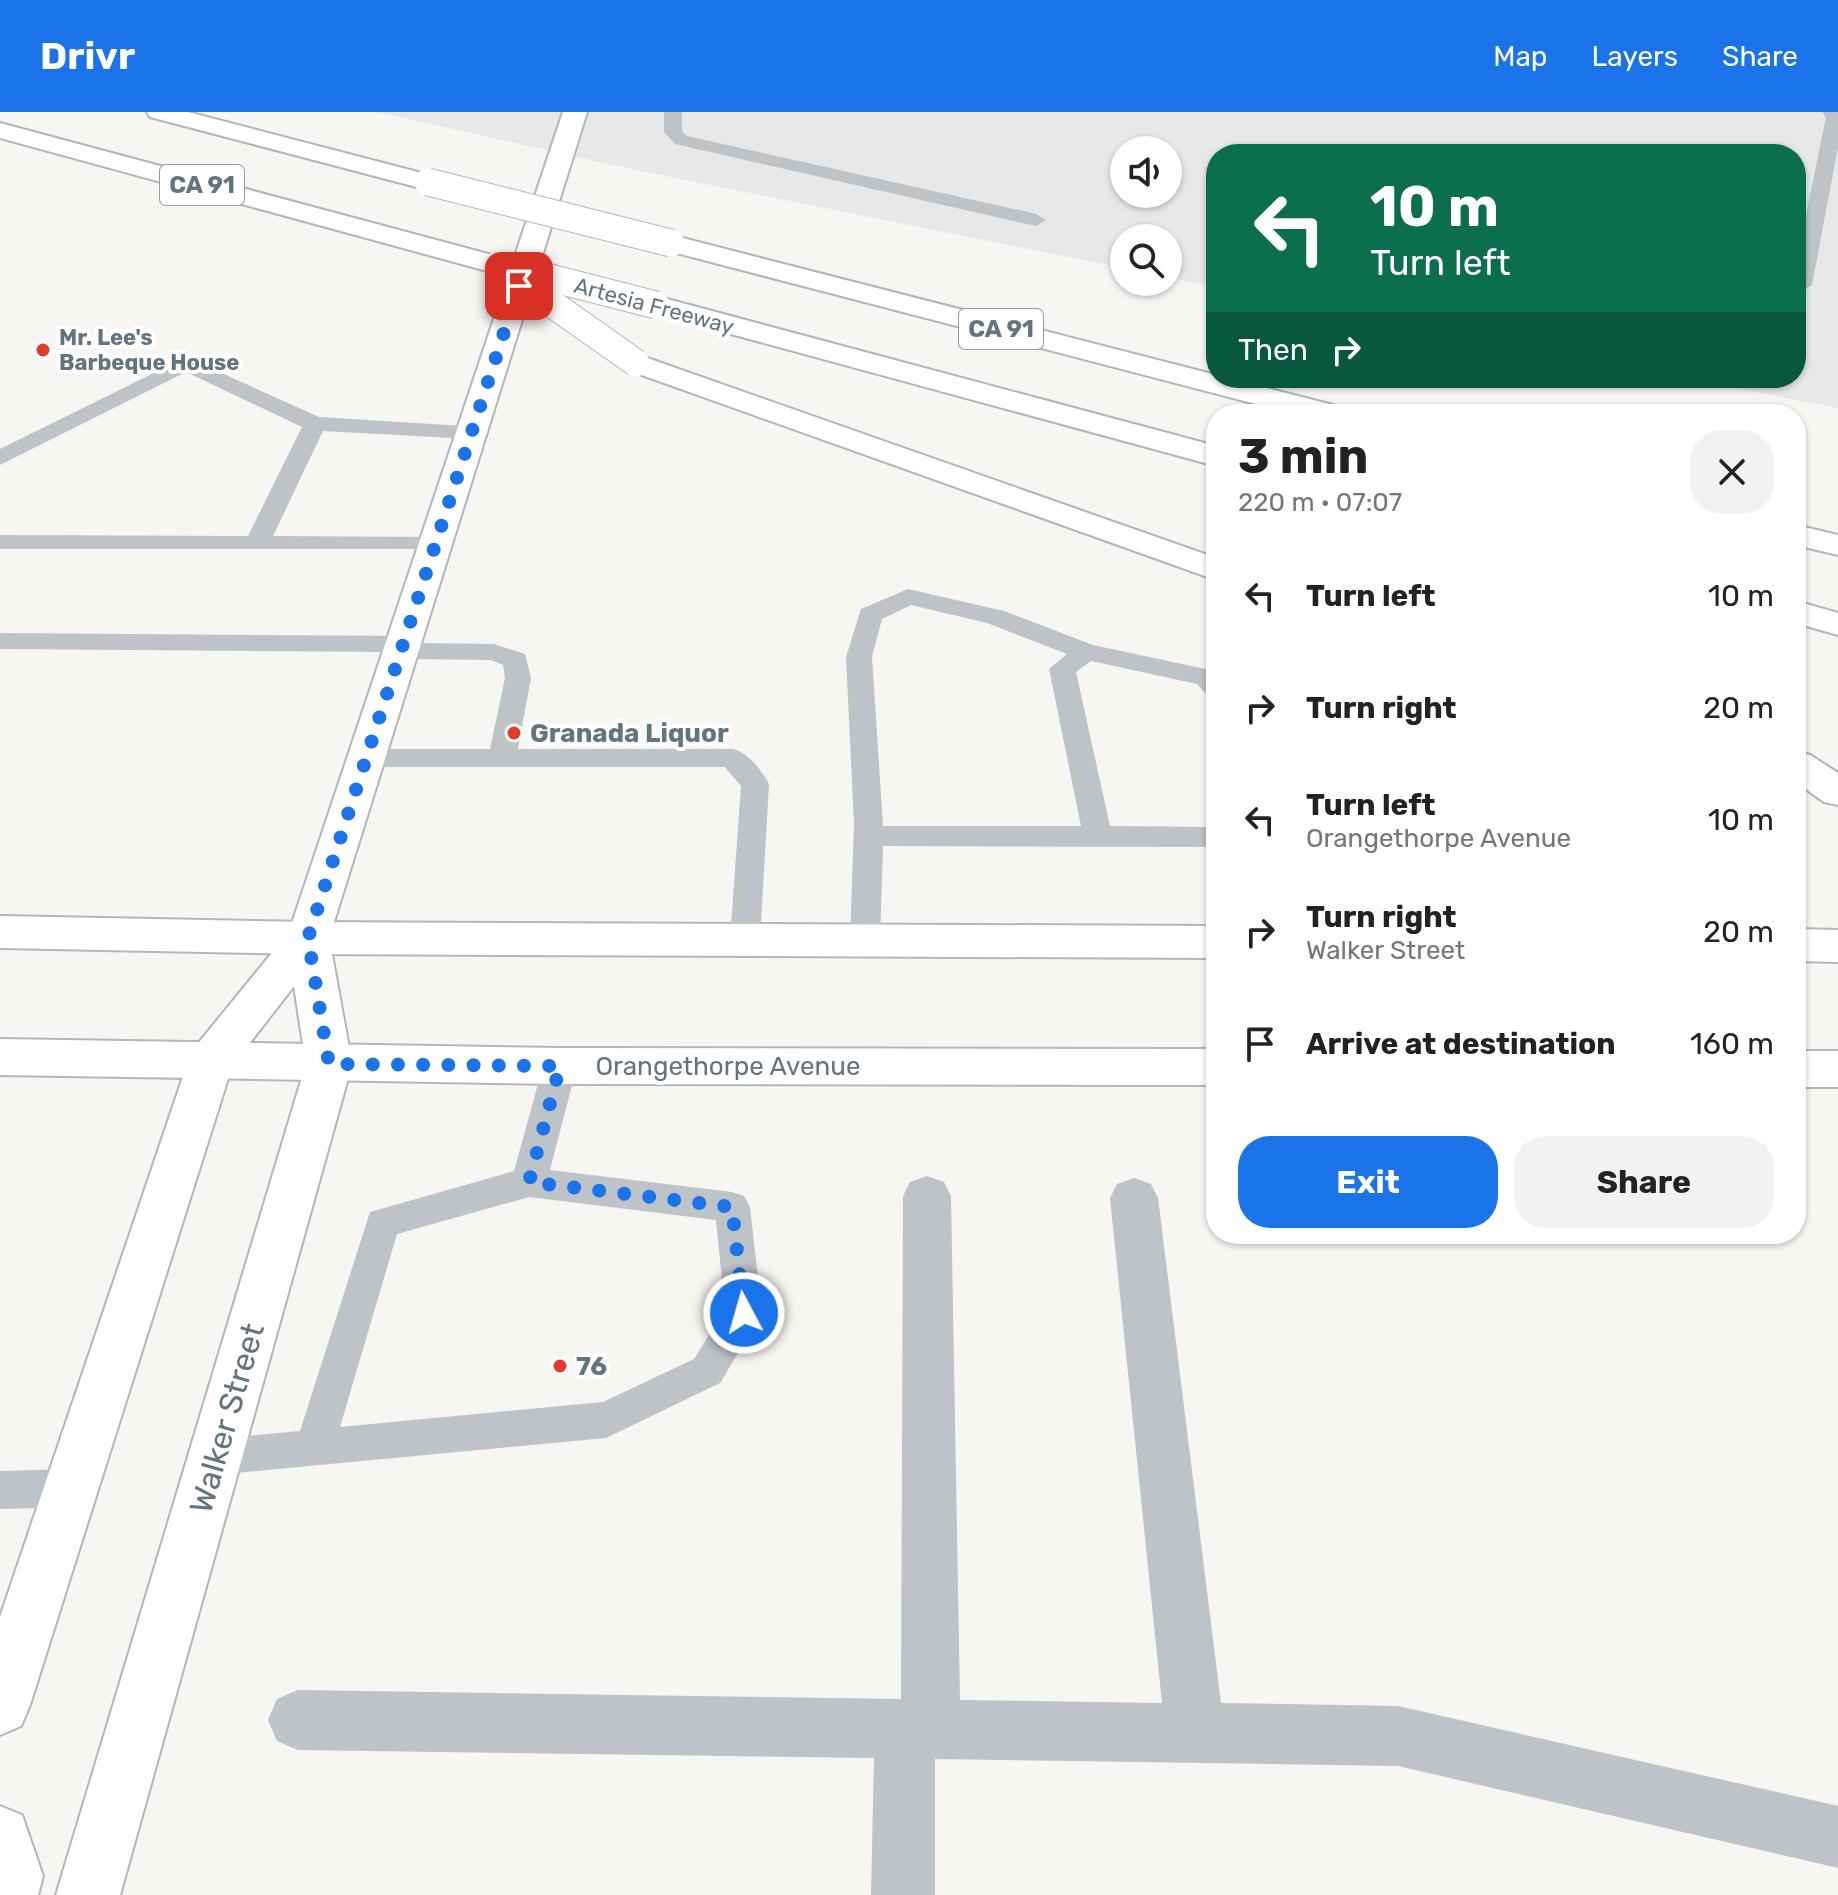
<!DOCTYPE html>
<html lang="en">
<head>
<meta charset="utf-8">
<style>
	:root { --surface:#fff; --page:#f2f2f2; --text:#222; --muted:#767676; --accent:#1a73e8 }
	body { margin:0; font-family:Rubik,sans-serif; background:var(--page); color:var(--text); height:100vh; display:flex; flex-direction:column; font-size:30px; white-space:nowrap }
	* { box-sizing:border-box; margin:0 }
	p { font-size:26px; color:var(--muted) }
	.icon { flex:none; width:44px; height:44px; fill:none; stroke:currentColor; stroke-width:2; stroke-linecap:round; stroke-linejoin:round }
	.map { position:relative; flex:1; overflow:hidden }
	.sheet { position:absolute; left:1206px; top:292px; width:600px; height:840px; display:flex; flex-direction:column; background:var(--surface); border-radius:32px; box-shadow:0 2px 6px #0004 }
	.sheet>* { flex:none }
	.top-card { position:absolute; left:1206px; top:32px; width:600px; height:244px; border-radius:32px; box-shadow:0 2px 6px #0004; background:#0b6e4f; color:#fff; overflow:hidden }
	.controls { position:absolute; left:1110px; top:24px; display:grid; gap:16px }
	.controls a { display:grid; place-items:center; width:72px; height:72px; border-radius:50%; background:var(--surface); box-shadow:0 2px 6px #0004; font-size:40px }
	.pin { position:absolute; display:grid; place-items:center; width:68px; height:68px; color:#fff; margin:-34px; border-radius:16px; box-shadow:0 4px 12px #0006 }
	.me { position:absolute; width:88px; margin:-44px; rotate:354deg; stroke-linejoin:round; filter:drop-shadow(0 0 6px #0008) }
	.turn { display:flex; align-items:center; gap:28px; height:168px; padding:0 32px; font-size:36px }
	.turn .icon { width:104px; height:104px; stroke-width:2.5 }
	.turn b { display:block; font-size:56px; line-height:68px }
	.then { display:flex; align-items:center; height:76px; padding:0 32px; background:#0003; gap:16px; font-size:30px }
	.round { display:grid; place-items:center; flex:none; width:84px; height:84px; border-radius:32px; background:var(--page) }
	.headline { display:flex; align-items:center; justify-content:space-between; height:136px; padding:0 32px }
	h1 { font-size:48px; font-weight:700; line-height:60px }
	.action { display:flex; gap:16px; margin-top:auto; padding:16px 32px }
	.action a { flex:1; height:92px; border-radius:32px; background:var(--accent); color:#fff; font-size:32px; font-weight:700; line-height:92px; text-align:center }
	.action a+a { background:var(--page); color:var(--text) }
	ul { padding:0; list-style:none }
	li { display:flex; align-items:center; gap:24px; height:112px; padding:0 32px }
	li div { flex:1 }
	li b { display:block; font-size:30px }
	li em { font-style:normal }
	header { display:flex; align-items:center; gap:48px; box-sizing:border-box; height:112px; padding:0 40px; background:var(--accent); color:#fff }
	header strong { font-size:38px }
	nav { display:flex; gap:44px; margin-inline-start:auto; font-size:28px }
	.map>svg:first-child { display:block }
	.built { fill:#e7e8e7; fill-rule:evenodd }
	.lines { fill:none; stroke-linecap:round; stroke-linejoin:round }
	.secondary-casing { stroke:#b0b7ba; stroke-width:4 }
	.primary-casing { stroke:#b1b7ba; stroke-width:4 }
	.motorway-casing { stroke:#b1b6b9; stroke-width:4 }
	.service { fill:#bdc3c6; fill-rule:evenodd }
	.minor { fill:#bdc3c6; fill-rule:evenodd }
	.secondary { fill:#fff; fill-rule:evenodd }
	.primary { fill:#fff; fill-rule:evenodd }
	.motorway { fill:#fff; fill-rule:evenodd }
	.motorway-bridge-casing { stroke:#b1b6b9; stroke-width:29; stroke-linecap:butt }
	.motorway-bridge { stroke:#fff; stroke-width:27 }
	.route { stroke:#1a73e8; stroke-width:14; stroke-dasharray:0 25.2 }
	.poi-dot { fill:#e03c2a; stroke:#fff; stroke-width:3 }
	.labels { text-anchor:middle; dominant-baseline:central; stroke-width:8; stroke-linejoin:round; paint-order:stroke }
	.far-street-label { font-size:22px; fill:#62757e; stroke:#fff }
	.far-poi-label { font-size:22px; font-weight:bold; fill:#62757e; stroke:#fff; text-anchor:start }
	.shield { fill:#fff; stroke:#919ea5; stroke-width:2 }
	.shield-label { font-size:24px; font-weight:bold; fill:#62757e }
	.poi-label { font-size:26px; font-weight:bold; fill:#62757e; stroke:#fff; text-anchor:start }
	.street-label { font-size:26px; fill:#62757e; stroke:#fff }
	.near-street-label { font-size:32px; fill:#62757e; stroke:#fff }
</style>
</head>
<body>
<header>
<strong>Drivr</strong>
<nav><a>Map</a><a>Layers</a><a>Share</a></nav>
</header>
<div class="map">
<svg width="1838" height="1783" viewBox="0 0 1838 1783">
	<rect width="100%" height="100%" fill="#f7f6f3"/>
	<path class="built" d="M378 0H1838V296L1683 266H1796V42H1216V175L1168 165V126H1124V156L631 57ZM1124 38H1168V82H1124Z"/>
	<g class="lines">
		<defs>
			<g id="secondary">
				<polygon points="563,0 587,0 329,826 352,952 120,1783 56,1783 306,952 294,874 232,954 30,1593 21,1614 0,1623 0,1505 189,947 196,934 289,820"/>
				<polygon points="0,1694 22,1703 43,1764 38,1783 0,1783"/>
			</g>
			<g id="primary">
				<polygon points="0,804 308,810 1216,814 1216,846 308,842 0,836"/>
				<polygon points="1796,817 1838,818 1838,850 1796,849"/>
				<polygon points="0,927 560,936 1216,937 1216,973 560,972 0,963"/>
				<rect x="1796" y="939" width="42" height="36"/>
			</g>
			<g id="motorway">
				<polygon points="147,0 188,0 437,65 441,70 437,75 428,78 150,5"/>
				<polygon points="0,11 507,147 511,153 507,159 497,161 487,159 0,26"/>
				<polygon points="671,123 1216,263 1216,266 1227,266 1341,295 1345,302 1294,302 661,137 657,131 661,125"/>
				<polygon points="656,184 1216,334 1216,354 646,199 642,193 646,187"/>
				<polygon points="636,242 1216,446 1216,468 625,257 621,251 625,245"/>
				<polygon points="1796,413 1838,423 1838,443 1796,433"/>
				<polygon points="1796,489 1838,501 1838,523 1796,511"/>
				<polygon points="1796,639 1810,643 1838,661 1838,693 1824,690 1796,670"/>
			</g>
		</defs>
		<use href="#secondary" class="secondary-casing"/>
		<use href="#primary" class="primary-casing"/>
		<use href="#motorway" class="motorway-casing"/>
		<g class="service">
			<polygon points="664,0 682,0 682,19 687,24 1036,102 1046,108 1036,114 675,32 664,20"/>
			<polygon points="1822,0 1838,0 1838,35 1812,173 1802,179 1796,178 1796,152 1826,5"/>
			<polygon points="186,245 319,305 480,315 483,320 480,325 472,327 323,319 273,424 435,425 444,427 447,432 444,437 0,437 0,423 248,424 302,315 186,260 0,353 0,337"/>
			<path d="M908 477 1004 499 1093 533 1215 559 1216 585 1206 582 1197 572 1091 549 1076 560 1110 714 1216 715V735L883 734 880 829 876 837 865 840 854 837 850 829 854 711 846 545 861 497ZM911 493 987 511 1067 542 1049 557 1081 714H883L872 545 882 507Z"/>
			<path d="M0 521 403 524 412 526 415 531 494 532 525 542 531 566 518 637H733C749 641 761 658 769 672L760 828 756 836 745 839 734 836 730 828 741 674 725 655H366L356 653 352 646 356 639 366 637H490L505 566 503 553 491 548 401 547 392 545 389 540 0 537Z"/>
			<path d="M560 941 572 945 577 954 550 1058 732 1080 744 1084 750 1095 762 1201 720 1271 606 1326 215 1363 201 1358 195 1345 201 1332 215 1327 300 1319 370 1100 514 1059 543 954 548 945ZM529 1085 716 1108 725 1198 694 1247 603 1290 340 1315 397 1122Z"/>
			<polygon points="72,1357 86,1363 92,1376 86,1389 72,1395 0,1397 0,1359"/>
		</g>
		<polygon class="minor" points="927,1064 944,1070 951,1084 960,1588 1162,1591 1110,1086 1117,1072 1134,1066 1151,1072 1158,1086 1221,1591 1398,1594 1838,1694 1838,1756 1398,1654 935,1647 935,1783 871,1783 874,1646 298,1638 277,1629 268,1608 277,1587 298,1578 901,1587 903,1084 910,1070"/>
		<use href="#secondary" class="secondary"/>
		<use href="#primary" class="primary"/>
		<use href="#motorway" class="motorway"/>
		<defs>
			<g id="motorway-bridge">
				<polyline points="428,70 671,131"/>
				<polyline points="497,153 636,251"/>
				<polyline points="523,159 656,193"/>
			</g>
		</defs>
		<use href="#motorway-bridge" class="motorway-bridge-casing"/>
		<use href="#motorway-bridge" class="motorway-bridge"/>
	</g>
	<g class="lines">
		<polyline class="route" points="519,174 308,826 329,952 560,954 529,1070 732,1095 744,1201"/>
	</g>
	<g class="poi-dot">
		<circle cx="43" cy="238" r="8"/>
		<circle cx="514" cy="621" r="8"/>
		<circle cx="560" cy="1254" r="8"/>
	</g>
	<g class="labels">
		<g class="far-street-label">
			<text transform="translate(654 194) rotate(15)">Artesia Freeway</text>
		</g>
		<g class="far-poi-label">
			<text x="59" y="225">Mr. Lee's<tspan x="59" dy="25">Barbeque House</tspan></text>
		</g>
		<g class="shield">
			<rect x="160" y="53" width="84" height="40" rx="6"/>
			<rect x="959" y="197" width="84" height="40" rx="6"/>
		</g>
		<g class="shield-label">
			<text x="202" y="73">CA 91</text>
			<text x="1001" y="217">CA 91</text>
		</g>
		<g class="poi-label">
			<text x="530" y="621">Granada Liquor</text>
			<text x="576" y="1254">76</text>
		</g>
		<g class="street-label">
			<text x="728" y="954">Orangethorpe Avenue</text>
		</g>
		<g class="near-street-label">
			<text transform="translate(227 1306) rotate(-74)">Walker Street</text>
		</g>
	</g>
</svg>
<div class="controls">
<a><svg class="icon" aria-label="sound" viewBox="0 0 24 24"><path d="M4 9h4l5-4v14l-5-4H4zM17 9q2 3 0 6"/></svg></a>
<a><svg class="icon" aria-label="search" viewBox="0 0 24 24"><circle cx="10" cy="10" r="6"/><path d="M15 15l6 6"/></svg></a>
</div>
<div class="pin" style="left:519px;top:174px;background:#d93025"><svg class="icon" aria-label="arrive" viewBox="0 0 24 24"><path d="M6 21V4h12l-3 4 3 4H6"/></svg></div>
<svg class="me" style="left:744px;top:1201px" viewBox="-20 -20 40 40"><circle r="17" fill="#1a73e8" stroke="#fff" stroke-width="3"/><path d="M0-11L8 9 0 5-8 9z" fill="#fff"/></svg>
<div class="top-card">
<div class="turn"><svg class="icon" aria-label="left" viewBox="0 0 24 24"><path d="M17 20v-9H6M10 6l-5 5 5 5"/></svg><div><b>10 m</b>Turn left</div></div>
<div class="then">Then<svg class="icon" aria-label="right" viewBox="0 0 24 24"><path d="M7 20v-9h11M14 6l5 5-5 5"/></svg></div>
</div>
<section class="sheet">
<div class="headline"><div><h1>3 min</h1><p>220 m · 07:07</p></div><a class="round"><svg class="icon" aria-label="close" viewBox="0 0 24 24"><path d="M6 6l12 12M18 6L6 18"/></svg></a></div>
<ul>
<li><svg class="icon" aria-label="left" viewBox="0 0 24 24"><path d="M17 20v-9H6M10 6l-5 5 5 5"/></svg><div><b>Turn left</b></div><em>10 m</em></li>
<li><svg class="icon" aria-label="right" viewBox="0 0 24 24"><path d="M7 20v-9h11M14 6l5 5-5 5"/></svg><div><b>Turn right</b></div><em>20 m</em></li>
<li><svg class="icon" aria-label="left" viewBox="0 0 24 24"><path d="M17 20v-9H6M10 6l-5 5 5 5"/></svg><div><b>Turn left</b><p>Orangethorpe Avenue</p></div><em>10 m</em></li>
<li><svg class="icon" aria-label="right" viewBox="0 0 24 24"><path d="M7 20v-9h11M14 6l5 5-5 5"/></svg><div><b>Turn right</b><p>Walker Street</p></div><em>20 m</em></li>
<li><svg class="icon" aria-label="arrive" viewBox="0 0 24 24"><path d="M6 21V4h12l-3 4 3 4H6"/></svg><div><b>Arrive at destination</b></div><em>160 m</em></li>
</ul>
<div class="action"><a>Exit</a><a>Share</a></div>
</section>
</div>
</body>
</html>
